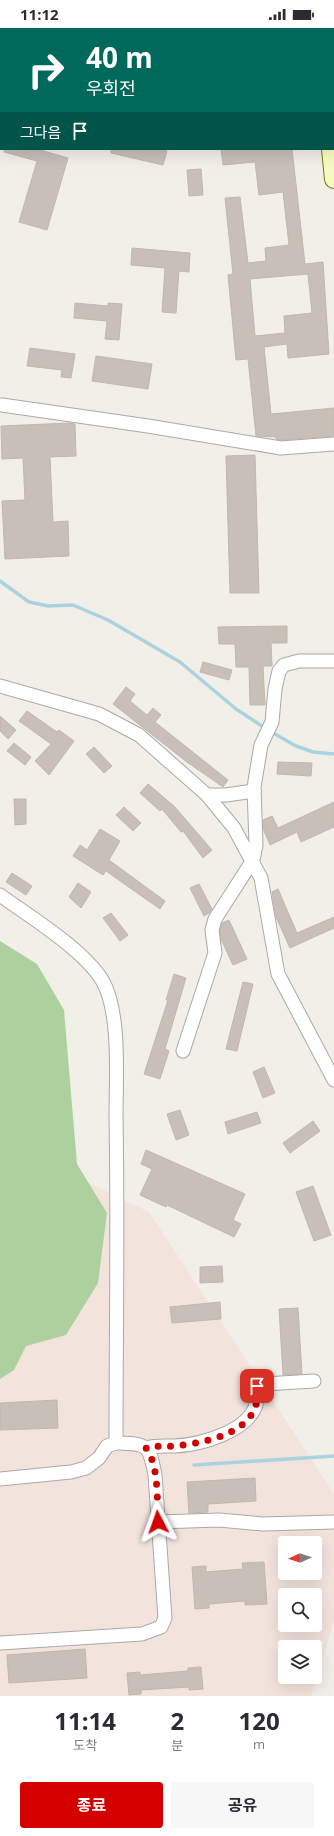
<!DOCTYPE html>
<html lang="ko">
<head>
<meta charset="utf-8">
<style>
	:root { --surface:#fff; --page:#f7f7f7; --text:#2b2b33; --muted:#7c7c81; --accent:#d40000 }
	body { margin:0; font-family:"Open Sans","Noto Sans KR",sans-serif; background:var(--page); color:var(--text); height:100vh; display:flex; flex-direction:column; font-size:15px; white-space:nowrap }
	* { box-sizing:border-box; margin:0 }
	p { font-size:13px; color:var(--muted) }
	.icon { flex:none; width:22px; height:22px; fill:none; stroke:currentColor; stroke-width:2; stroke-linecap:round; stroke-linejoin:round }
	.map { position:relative; height:1668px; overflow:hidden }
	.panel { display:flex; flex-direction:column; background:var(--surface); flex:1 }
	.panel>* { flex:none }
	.guide { position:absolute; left:0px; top:0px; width:334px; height:122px; box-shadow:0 4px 16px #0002; background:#00695c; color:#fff; overflow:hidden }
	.needle { width:26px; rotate:266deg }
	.tools { position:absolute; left:278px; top:1508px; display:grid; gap:8px }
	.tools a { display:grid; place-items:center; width:44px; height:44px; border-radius:4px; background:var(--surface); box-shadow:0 4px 16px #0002; font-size:20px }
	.pin { position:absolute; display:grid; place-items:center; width:34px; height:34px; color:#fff; margin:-17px; border-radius:8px; box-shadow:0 2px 6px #0006 }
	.me { position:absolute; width:44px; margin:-22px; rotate:356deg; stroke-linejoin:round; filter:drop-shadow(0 0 3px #0008) }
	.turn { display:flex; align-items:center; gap:14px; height:84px; padding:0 20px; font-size:18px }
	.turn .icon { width:52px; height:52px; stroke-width:2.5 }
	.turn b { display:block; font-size:28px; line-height:34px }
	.then { display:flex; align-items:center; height:38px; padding:0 20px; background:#0003; gap:8px; font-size:15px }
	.eta { display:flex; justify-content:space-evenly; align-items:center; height:68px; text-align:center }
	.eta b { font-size:24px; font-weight:700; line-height:28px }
	.cta { display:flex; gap:8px; margin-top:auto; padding:8px 20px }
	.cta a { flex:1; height:46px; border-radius:4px; background:var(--accent); color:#fff; font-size:16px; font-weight:700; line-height:46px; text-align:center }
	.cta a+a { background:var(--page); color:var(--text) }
	.status { display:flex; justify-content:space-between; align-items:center; height:28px; padding:0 20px; background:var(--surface); direction:ltr }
	.status svg { height:11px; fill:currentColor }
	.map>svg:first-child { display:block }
	.military { fill:#f3e3dd; fill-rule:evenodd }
	.forest { fill:#add19e }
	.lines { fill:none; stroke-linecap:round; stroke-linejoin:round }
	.stream { stroke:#aad3df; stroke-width:3.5 }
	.building { fill:#c7bfb8; stroke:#c4b6ab; fill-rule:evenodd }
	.street-casing { stroke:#a9a9a9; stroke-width:15 }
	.secondary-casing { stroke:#707d05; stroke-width:20 }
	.street { stroke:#fff; stroke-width:13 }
	.secondary { stroke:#f7fabf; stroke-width:18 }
	.route { stroke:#d40000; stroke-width:7; stroke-dasharray:0 12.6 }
</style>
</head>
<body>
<div class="status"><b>11:12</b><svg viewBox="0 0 49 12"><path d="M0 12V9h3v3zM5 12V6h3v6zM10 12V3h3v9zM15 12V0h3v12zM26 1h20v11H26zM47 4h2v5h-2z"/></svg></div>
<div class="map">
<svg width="334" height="1668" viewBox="0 0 334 1668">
	<rect width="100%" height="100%" fill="#f2efe9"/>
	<path class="military" d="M89 1155 149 1184 334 1466V1593L311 1668H0V1230ZM285 1515H315V1545H285ZM285 1567H315V1597H285ZM285 1619H315V1649H285Z"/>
	<polygon class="forest" points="0,913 37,936 64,982 77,1136 107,1185 98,1255 66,1307 26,1318 14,1342 0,1351"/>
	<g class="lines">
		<g class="stream">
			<polyline points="0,553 29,574 48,578 73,577 108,592 180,634 236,681 268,702 296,718 313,724 334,726"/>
			<polyline points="194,1437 334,1428"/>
		</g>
	</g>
	<g class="building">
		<polygon points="5,121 37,121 68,130 47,202 19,194 37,133 4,124"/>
		<polygon points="111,121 158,121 167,123 163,137 111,125"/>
		<path d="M221 121H292L305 236 323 234 329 326 288 330 287 316 264 319 271 386 334 380V408L281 412 276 411V409L256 408 248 331 236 332 228 247 233 246 225 170 240 169 248 235 266 233 265 220 289 217 283 164 259 167 255 134 223 137ZM308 246 312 285 284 288 285 305 255 308 250 251Z"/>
		<polygon points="201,141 203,167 189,168 187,142"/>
		<polygon points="132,220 190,225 189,244 179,243 176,285 162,284 165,240 131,237"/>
		<polygon points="75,275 108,278 108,275 122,276 119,312 105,311 107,293 74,290"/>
		<polygon points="30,320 75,326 71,350 61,349 62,342 27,338"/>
		<polygon points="96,328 152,336 148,361 92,353"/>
		<polygon points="69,395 75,396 76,428 50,429 53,494 68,493 69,528 5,531 2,473 25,472 23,430 2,431 1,398"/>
		<polygon points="255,427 259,565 230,565 226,428"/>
		<polygon points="287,598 287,615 271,615 272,638 263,638 265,677 250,677 249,639 236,639 235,616 219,616 218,599"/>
		<polygon points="203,634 232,642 229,652 200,644"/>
		<polygon points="126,659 135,666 130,673 147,687 153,680 161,687 155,694 228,752 223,759 187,734 113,676"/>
		<polygon points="27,683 57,704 59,702 74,713 49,747 35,733 51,716 19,693"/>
		<polygon points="0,688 16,702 8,711 0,703"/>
		<polygon points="14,715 31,729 25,737 7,723"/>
		<polygon points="94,719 112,738 104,745 86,726"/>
		<polygon points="278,734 312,735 311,748 277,746"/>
		<polygon points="148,756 174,778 212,822 203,830 183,803 181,804 162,781 160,783 140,765"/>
		<polygon points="14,771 26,771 26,796 15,797"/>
		<polygon points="334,774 334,799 301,814 297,804 270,817 264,803 263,792 272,788 278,800"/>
		<polygon points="124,779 141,795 133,803 116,787"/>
		<polygon points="100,801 120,813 109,832 165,873 160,881 106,843 103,847 73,828 80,817 87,822"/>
		<polygon points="12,845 32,858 26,867 6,854"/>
		<polygon points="78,855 91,864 81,880 69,869"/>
		<polygon points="199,856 212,881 209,885 204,888 190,860"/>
		<polygon points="278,861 297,905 334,889 334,900 290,920 276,889 272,864"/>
		<polygon points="111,885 128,907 120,913 103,890"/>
		<polygon points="229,892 247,931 233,937 221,911 220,903 222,895"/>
		<polygon points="174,946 186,950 165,1021 169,1023 160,1051 144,1046 168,972 166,972"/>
		<polygon points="243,954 253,956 237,1023 226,1021"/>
		<polygon points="264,1039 275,1065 263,1070 253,1044"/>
		<polygon points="180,1082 189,1107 176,1112 167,1086"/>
		<polygon points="257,1084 261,1095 228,1106 225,1094"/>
		<polygon points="313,1093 320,1103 290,1125 283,1115"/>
		<polygon points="146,1122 245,1166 233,1192 241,1196 234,1209 167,1177 166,1179 140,1167 152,1141 141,1136"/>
		<polygon points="313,1158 331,1207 314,1213 296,1164"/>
		<polygon points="222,1238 223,1254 200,1255 200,1239"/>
		<polygon points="220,1274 221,1291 172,1295 170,1279"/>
		<polygon points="298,1280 302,1346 283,1347 279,1281"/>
		<polygon points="57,1372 58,1400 0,1402 0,1375"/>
		<polygon points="255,1450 256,1473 208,1476 208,1484 189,1485 187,1454"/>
		<polygon points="264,1534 267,1576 245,1577 245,1573 209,1576 209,1580 195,1581 192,1539 206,1538 206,1544 243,1541 242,1535"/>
		<polygon points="85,1621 87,1650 9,1655 7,1627"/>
		<polygon points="201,1639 203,1661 189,1662 189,1659 141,1662 141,1666 129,1667 127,1645 140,1644 140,1647 188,1643 188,1640"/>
	</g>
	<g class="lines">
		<defs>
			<g id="street">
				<polyline points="2,377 148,398 281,420 334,416"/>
				<polyline points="0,658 99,686 139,707 207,767 234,800 261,850 278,946 334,1052"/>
				<polyline points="207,767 226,767 254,763"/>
				<path d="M0 867C30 889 83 921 102 952 121 983 116 1052 116 1089 118 1197 116 1306 116 1415 147 1416 149 1415 155 1447L165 1590 161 1599 142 1606 0 1615"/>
				<polyline points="183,1023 215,925 212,902 215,891 253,832 256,817 254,759 261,717 272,694 275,661 279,643 284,637 299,633 334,633"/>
				<path d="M146 1420C156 1417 164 1418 174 1418 200 1417 247 1404 256 1377 257 1371 257 1364 257 1358L265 1356 314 1353"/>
				<polyline points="0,1451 71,1444 86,1440 99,1430 107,1418 116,1415"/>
				<polyline points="158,1494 219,1492 263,1496 334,1494"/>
			</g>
			<g id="secondary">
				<polyline points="319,0 320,1"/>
				<polyline points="331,121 334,151"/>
			</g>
		</defs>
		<use href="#street" class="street-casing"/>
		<use href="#secondary" class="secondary-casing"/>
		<use href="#street" class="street"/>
		<use href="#secondary" class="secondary"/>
	</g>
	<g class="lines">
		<path class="route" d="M158 1494C157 1473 159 1437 146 1420 157 1417 166 1419 177 1418 204 1414 247 1407 256 1377 257 1371 257 1364 257 1358"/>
	</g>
</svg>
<div class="tools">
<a><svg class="needle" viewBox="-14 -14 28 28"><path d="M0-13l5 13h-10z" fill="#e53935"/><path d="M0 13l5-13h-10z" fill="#7c7c81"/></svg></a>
<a><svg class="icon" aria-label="search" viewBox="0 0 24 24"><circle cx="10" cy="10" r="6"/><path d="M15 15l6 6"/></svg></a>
<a><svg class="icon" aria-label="layers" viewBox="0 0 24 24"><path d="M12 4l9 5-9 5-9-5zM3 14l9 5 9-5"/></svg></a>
</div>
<div class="pin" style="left:257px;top:1358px;background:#d93025"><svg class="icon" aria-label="arrive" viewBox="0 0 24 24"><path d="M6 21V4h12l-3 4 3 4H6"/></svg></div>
<svg class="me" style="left:158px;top:1494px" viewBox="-20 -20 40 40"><path d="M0-17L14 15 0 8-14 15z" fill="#d40000" stroke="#fff" stroke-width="4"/></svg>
<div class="guide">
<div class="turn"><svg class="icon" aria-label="right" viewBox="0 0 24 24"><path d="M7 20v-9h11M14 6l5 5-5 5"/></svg><div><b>40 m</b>우회전</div></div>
<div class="then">그다음<svg class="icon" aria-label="arrive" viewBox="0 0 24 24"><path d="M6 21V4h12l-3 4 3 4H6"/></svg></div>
</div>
</div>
<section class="panel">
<div class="eta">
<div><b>11:14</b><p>도착</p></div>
<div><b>2</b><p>분</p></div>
<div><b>120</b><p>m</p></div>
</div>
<div class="cta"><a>종료</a><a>공유</a></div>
</section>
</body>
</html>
